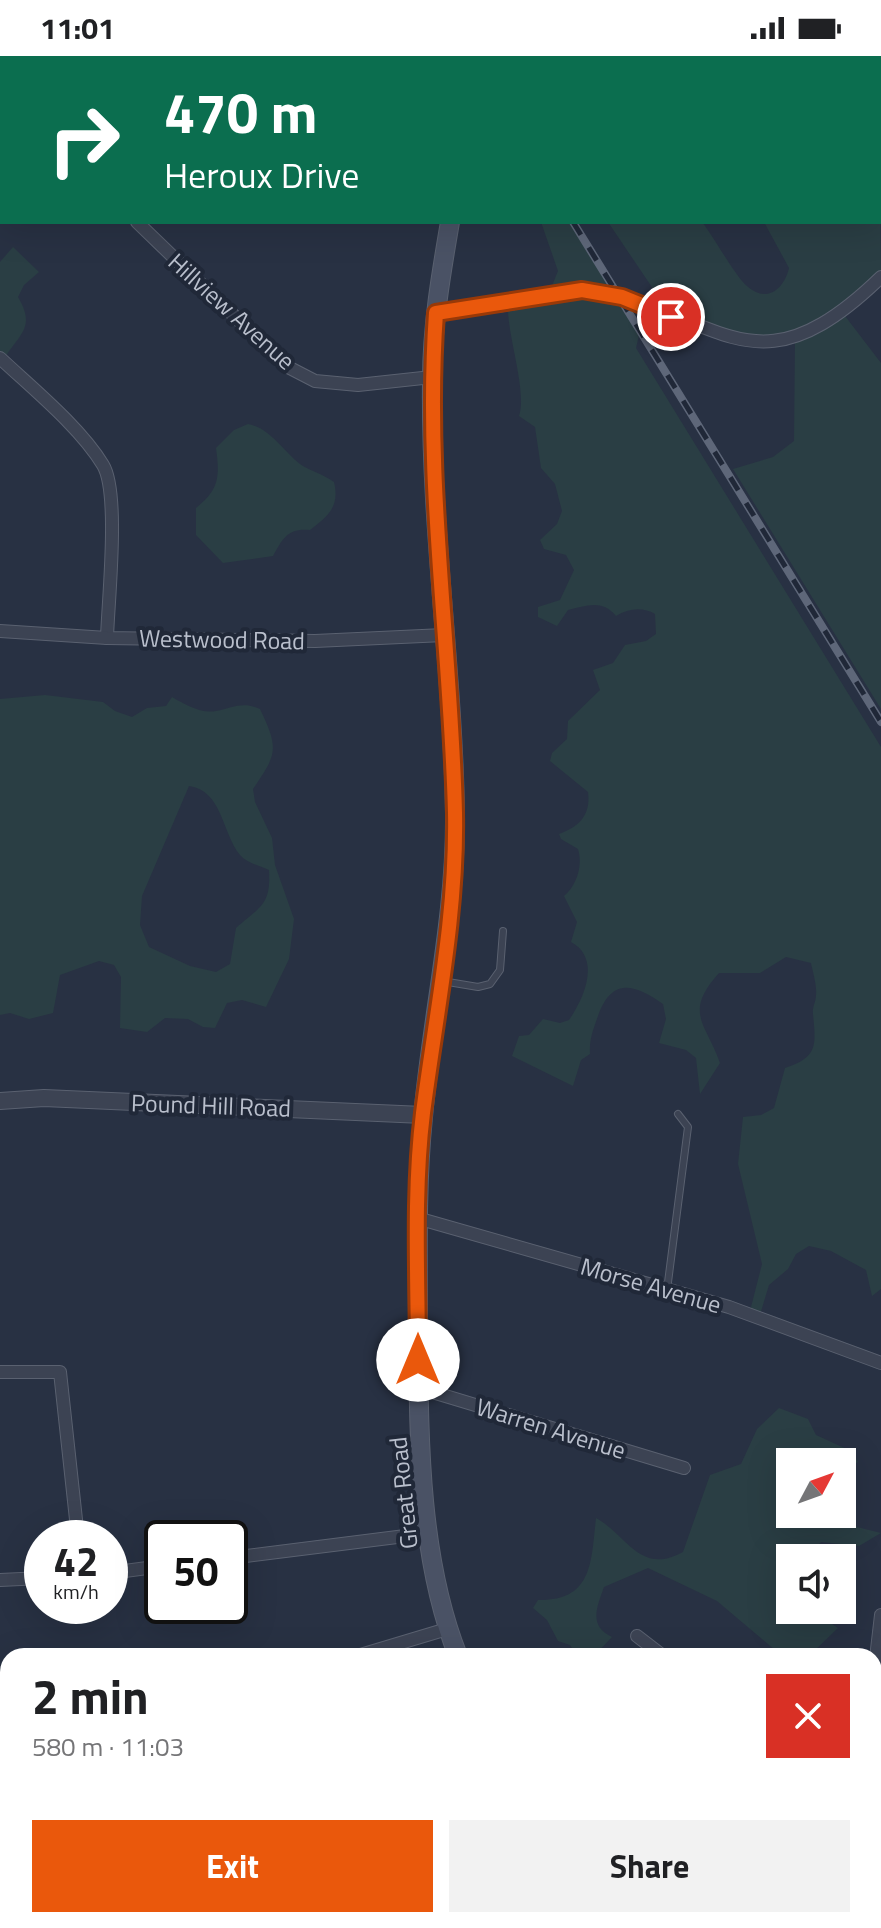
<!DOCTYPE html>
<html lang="en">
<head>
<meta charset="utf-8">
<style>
	:root { --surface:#fff; --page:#f2f2f2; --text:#202124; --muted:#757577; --accent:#ea580c }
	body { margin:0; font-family:"Titillium Web",sans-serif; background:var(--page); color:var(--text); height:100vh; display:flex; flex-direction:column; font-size:30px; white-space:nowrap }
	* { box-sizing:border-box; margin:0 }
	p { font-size:26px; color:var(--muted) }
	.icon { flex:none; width:44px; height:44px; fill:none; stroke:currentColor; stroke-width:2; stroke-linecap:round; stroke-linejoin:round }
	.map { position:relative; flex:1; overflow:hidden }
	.details { position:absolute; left:0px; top:1592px; width:882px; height:280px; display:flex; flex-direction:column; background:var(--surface); border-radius:24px 24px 0 0; box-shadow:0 8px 32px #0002 }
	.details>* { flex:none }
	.hud { position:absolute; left:0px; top:0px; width:882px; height:168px; box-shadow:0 8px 32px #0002; background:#0b6e4f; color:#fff; overflow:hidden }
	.needle { width:52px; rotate:49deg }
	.controls { position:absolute; left:776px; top:1392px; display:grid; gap:16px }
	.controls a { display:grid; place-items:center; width:80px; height:80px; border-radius:0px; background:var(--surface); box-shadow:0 8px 32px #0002; font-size:40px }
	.speed { position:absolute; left:24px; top:1464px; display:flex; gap:16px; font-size:40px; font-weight:700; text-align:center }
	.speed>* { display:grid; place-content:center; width:104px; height:104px; border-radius:50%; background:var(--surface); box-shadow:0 8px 32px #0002; line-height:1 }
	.speed small { font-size:20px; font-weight:400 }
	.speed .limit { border:4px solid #111; border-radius:12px; background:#fff; color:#111 }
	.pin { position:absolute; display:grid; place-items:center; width:68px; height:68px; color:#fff; margin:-34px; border:4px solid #fff; border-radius:50%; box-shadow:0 2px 8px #0007 }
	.me { position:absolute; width:88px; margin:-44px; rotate:0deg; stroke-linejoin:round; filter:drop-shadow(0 0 6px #0008) }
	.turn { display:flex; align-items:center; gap:28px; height:168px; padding:0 32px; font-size:36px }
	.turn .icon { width:104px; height:104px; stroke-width:2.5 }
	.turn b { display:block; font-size:56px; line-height:68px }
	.round { display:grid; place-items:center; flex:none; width:84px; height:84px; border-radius:0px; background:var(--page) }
	.overview { display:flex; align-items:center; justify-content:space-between; height:136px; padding:0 32px }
	h1 { font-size:48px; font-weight:700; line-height:60px }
	.button { display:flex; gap:16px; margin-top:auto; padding:16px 32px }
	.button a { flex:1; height:92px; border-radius:0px; background:var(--accent); color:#fff; font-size:32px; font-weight:700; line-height:92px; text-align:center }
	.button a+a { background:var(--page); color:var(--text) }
	.status { display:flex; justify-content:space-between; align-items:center; height:56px; padding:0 40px; background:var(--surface); direction:ltr }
	.status svg { height:22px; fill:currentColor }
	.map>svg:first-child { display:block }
	.green { fill:#2a3e44; fill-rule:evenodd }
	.building { fill:#495267; stroke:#222a3a; stroke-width:2 }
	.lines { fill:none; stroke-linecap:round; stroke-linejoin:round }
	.service-casing { stroke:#5a6170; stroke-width:8 }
	.minor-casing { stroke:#5a6170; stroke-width:14 }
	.tertiary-casing { stroke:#5a6170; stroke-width:18 }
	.secondary-casing { stroke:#5a6170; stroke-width:20 }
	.service { stroke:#3c4353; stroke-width:6 }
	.minor { stroke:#3c4353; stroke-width:12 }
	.tertiary { stroke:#3c4353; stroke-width:16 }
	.secondary { stroke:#4a5265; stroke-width:18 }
	.rail-casing { stroke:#5e6779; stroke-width:8 }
	.rail { stroke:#202838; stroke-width:5; stroke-dasharray:15; stroke-linecap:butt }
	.route-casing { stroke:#983908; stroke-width:20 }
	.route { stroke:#ea580c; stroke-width:14 }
	.labels { text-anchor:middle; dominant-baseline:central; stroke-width:8; stroke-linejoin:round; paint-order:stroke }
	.street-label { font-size:24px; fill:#b9bfcc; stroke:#202838 }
</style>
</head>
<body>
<div class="status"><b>11:01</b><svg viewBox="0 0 49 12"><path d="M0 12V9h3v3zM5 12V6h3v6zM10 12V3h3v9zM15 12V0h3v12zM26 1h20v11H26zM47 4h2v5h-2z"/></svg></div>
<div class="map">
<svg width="881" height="1872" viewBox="0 0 881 1872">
	<rect width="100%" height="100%" fill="#283143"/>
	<g class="green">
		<polygon points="496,0 714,0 713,2"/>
		<path d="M880 143 881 220 842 256 881 307V653L733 413 773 401 794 385 795 283 759 284 668 255 608 166H702C714 181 735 220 747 230 767 248 784 233 789 212L764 166H880Z"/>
		<path d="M541 166H572L640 275 636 292 881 691V1233L872 1240 866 1214 831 1195 809 1190 796 1198 788 1213 769 1229 759 1262 749 1259 762 1208 738 1108 743 1061 761 1059 774 1052 785 1012C818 1001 816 990 813 958 812 951 816 946 816 939 817 929 813 917 811 907L786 901 760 917H719C683 957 706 967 720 1007L700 1038 696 1002 686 994 659 987 666 963 663 948C634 928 612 921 598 960 593 974 589 984 590 998L581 1004 573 1030 512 1000 519 980 529 979 543 963 560 967 569 964C585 941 601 902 571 886L577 866 564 840C577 829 583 809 578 793L561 783 559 778C580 771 591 758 588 736L550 705 552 697 567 683 568 665 600 634 593 614 613 607 625 589 646 585 656 578 655 558C643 551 629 552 616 560 602 543 586 550 568 554L557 570 538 561V551L560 544 574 514 566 499 544 493 540 484 557 468 562 455 555 428 541 412 535 371 519 360C527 337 509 284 508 255L547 242 558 215Z"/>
		<path d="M13 191 39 216 24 229 18 241C35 270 22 276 5 301L0 298V206Z"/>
		<path d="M248 368C270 372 283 395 300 408 308 414 323 418 334 426 340 451 328 460 310 474 288 472 283 482 273 500L223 507 196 479V452C219 434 220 421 216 392L234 374Z"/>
		<path d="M45 639 103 646 115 655 132 661 147 652 166 650 172 641C184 648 201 658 216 655 233 652 242 645 260 653 280 694 276 699 253 733L255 746 272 782 275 809 294 863 289 903 266 951 242 944 227 947 215 972 203 971 188 963 165 962 147 976 120 972 121 921 114 909 99 905 60 919 53 957 29 963 10 957 0 959V643ZM189 730C222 734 222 777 240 799 247 807 260 810 269 814 271 849 261 850 236 872L230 908 216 916 190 910 149 891 140 869 142 840Z"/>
		<path d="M779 1352 808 1363 816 1379 851 1395 858 1406 842 1415V1406H790V1458H842V1454L857 1471 881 1477 859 1490 821 1486 808 1502H790V1554H820L826 1564 838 1572 809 1600H782L717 1545 648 1512 604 1531C597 1551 588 1570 612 1581L594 1600H577L570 1589 558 1585 547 1564 533 1552 538 1544C593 1545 591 1506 596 1462 627 1479 640 1520 683 1496L710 1419 741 1408 757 1373Z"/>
	</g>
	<g class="building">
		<polygon points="874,1841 881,1841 881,1872 866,1872 867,1864 874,1864"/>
		<polygon points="758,1864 782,1864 782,1872 757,1872"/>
		<polygon points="799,1864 819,1864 818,1872 798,1872"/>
	</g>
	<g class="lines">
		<defs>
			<g id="service">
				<polyline points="442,925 478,931 490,928 500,914 503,875"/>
				<polyline points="667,1234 688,1071 678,1058"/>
				<polyline points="744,1872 745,1864"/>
			</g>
			<g id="minor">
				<polyline points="418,0 421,2"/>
				<polyline points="0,34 2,35"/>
				<polyline points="137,166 286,310 315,325 358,329 432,321"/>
				<path d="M436 257C460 254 485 252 509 248 532 244 563 232 587 235 721 254 752 346 881 221"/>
				<path d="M0 302C32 332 80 371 103 409 120 437 108 545 107 582"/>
				<polyline points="0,575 107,582 315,585 444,579"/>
				<polyline points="417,1162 729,1251 881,1307"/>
				<polyline points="0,1316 60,1316 78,1482"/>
				<polyline points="419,1332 684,1412"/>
				<polyline points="230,1502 429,1477"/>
				<polyline points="110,1517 162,1510"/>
				<polyline points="0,1524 42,1522"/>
				<polyline points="637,1580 663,1600"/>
				<polyline points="357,1600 447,1573"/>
				<polyline points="874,1619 881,1559"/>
				<polyline points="0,1735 8,1730"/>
				<polyline points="0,1850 8,1861"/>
				<polyline points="11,1864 18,1872"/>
				<polyline points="236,1872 243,1864"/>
				<polyline points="421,1872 424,1864"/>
				<polyline points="622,1872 626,1864"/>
				<polyline points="845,1872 846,1864"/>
			</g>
			<polyline id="tertiary" points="0,1045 44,1042 423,1059"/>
			<g id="secondary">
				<polyline points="493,2 494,0"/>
				<path d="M450 166C441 218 432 271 432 324 430 469 453 614 455 758 456 861 432 959 423 1061 416 1131 418 1201 418 1271 419 1379 418 1499 458 1600"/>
				<polyline points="599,1864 604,1872"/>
			</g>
		</defs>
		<use href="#service" class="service-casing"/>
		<use href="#minor" class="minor-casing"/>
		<use href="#tertiary" class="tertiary-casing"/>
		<use href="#secondary" class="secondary-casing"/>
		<use href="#service" class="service"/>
		<use href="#minor" class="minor"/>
		<use href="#tertiary" class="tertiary"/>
		<use href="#secondary" class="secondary"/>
		<defs>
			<g id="rail">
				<polyline points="472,0 473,2"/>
				<polyline points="573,166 881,666"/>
			</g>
		</defs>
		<use href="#rail" class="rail-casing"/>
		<use href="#rail" class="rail"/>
	</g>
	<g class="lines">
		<defs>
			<path id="route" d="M418 1304C418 1222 413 1138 423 1057 436 957 457 858 455 757 451 590 424 424 436 257L582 234 622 241 671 261"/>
		</defs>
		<use href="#route" class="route-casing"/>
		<use href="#route" class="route"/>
	</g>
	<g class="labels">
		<g class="street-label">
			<text transform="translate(232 255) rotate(42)">Hillview Avenue</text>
			<text transform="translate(222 583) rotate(1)">Westwood Road</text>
			<text transform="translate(211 1049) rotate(2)">Pound Hill Road</text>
			<text transform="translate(651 1229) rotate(16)">Morse Avenue</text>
			<text transform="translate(551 1372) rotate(17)">Warren Avenue</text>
			<text transform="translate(403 1437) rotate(-96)">Great Road</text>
		</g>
	</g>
</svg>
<div class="controls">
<a><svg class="needle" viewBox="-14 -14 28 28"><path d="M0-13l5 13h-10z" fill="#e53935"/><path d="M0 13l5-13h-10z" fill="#757577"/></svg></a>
<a><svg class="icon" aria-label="sound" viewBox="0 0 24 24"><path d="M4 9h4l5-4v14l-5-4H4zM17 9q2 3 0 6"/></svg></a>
</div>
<div class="speed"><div>42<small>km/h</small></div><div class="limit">50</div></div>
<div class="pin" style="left:671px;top:261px;background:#d93025"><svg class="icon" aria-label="arrive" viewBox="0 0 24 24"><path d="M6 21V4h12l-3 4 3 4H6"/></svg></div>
<svg class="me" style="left:418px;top:1304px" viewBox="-20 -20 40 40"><circle r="19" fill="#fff"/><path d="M0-13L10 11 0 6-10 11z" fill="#ea580c"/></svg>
<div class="hud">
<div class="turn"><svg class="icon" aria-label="right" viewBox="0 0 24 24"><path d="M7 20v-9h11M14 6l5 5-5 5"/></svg><div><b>470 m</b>Heroux Drive</div></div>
</div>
<section class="details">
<div class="overview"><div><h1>2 min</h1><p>580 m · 11:03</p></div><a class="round" style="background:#d93025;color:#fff"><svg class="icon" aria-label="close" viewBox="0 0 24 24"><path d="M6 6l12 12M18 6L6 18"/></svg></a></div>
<div class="button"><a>Exit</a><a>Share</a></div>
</section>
</div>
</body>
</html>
